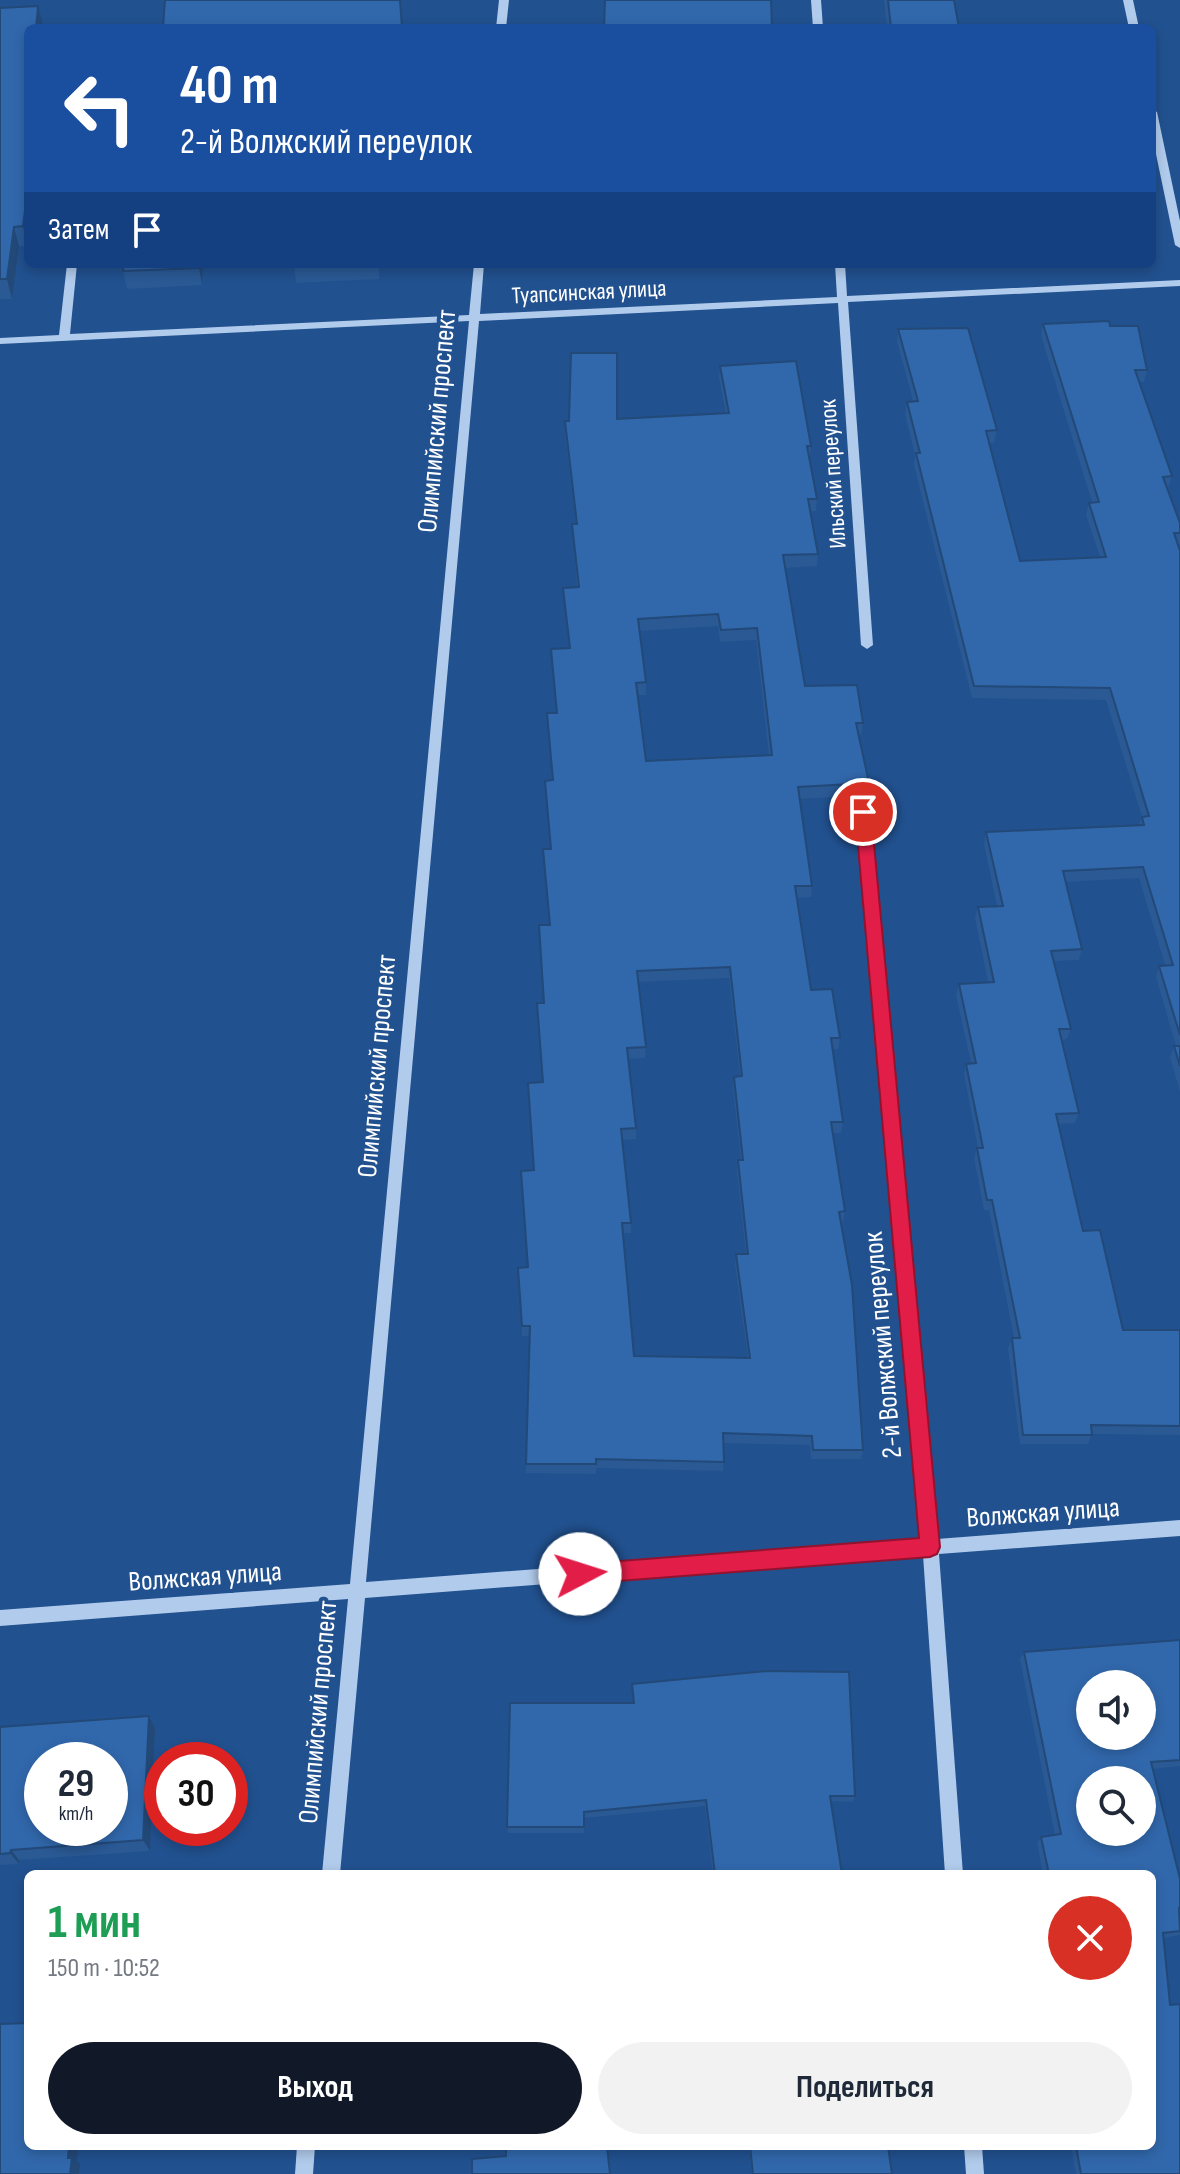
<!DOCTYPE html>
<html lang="ru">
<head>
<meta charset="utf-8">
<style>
	:root { --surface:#fff; --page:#f2f2f3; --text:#1f2937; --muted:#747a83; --accent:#111827 }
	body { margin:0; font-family:"Sofia Sans Condensed",sans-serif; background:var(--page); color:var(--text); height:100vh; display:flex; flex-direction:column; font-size:30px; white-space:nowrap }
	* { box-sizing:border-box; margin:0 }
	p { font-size:26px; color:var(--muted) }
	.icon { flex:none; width:44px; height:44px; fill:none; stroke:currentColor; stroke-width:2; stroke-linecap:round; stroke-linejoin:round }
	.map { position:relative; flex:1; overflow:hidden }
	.drawer { position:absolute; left:24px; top:1870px; width:1132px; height:280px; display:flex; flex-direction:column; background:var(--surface); border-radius:12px; box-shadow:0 4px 12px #0003 }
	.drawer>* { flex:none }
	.hud { position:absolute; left:24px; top:24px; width:1132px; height:244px; border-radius:12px; box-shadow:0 4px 12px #0003; background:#1a4fa0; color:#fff; overflow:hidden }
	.tools { position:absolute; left:1076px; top:1670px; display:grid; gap:16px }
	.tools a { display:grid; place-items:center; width:80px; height:80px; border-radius:50%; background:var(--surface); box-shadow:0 4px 12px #0003; font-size:40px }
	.speed { position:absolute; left:24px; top:1742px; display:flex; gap:16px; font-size:40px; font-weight:700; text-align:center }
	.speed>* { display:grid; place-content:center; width:104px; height:104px; border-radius:50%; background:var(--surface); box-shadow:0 4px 12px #0003; line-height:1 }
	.speed small { font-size:20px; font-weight:400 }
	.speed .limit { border:12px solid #d22; background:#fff; color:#111 }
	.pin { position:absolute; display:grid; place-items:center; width:68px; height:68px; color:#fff; margin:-34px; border:4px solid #fff; border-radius:50%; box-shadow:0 2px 8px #0007 }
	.me { position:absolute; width:88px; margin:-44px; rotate:85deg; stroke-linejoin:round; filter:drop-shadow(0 0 6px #0008) }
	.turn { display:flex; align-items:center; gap:28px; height:168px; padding:0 24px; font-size:36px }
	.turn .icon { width:104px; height:104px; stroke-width:2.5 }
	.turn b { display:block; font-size:56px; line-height:68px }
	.then { display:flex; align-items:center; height:76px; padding:0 24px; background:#0003; gap:16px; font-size:30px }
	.round { display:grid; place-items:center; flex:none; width:84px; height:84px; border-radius:42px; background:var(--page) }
	.summary { display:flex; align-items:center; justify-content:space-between; height:136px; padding:0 24px }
	h1 { font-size:48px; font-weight:700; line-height:60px; color:#1e9e55 }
	.cta { display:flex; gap:16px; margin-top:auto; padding:16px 24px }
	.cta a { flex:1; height:92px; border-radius:48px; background:var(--accent); color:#fff; font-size:32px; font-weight:700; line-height:92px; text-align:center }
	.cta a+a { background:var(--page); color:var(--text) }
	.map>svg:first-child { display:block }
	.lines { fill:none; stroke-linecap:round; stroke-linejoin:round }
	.minor { fill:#b1cbec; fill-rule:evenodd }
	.wall { fill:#2a5994; fill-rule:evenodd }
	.shaded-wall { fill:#224978 }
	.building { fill:#3168ac; stroke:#224978; stroke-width:2; fill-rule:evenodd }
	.route { fill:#e11d48; stroke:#92132f; stroke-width:2 }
	.labels { text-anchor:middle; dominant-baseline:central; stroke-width:8; stroke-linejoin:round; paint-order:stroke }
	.far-street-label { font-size:24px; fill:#fff; stroke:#21518f }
	.street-label { font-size:28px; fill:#fff; stroke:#21518f }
</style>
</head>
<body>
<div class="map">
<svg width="1180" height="2174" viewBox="0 0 1180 2174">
	<rect width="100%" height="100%" fill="#21518f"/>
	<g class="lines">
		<g class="minor">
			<polygon points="499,0 509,0 506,28 496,28"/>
			<polygon points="811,0 821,0 823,28 813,28"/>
			<polygon points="1123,0 1133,0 1139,28 1129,28"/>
			<polygon points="1152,109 1157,112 1180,221 1180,248 1175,245 1152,135"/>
			<polygon points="67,264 77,264 70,334 469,315 474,264 484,264 480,314 837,297 835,264 845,264 847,296 1180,280 1180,286 848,302 873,645 867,649 861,645 838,303 479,321 366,1582 921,1540 857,812 863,807 868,809 937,1539 1180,1520 1180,1536 939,1554 963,1874 945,1874 923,1555 365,1598 340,1874 322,1874 348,1599 0,1626 0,1610 350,1584 469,321 0,344 0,338 59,335"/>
			<polygon points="297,2146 315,2146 313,2174 295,2174"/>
			<polygon points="964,2146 982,2146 984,2174 966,2174"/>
		</g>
	</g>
	<g class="wall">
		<polygon points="884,0 954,0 959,28 887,28"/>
		<polygon points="0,8 43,25 42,28 28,28 27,246 19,246 12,299 0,299"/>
		<polygon points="203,264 202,285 127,289 123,271"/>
		<polygon points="294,264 379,264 379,279 296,283"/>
		<polygon points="1043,324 1110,326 1147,370 1144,382 1139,382 1172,476 1168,488 1180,523 1180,544 1178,545 1180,551 1180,1092 1170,1057 1174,1046 1176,1046 1156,977 1159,966 1165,965 1139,878 1065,882 1082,949 1079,960 1054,961 1071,1029 1067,1039 1062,1040 1079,1113 1075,1123 1058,1124 1083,1231 1123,1330 1180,1330 1180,1435 1092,1434 1088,1444 1020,1444 1008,1348 1012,1338 1014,1338 989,1210 984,1210 974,1158 977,1148 978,1148 964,1074 966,1064 971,1063 956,995 959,984 988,982 975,918 978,907 997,906 984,844 986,832 1139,825 1142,817 1106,700 972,698 914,465 915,455 905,414 907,402 913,401 897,341 898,329 997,430 994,443 989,443 1020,561 1100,557 1086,515 1089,503 1092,502 1041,336"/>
		<path d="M720 366 811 446 810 458H809L817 499 816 511H810L818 554 817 566 785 568 805 686 863 723 861 735H859L869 783 867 795 800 799 812 886 811 897 797 898 811 990 840 1038 838 1049H833L843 1122 841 1133H833L845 1211 843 1222H841L863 1450 861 1459H811L810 1445 724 1443 723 1471 596 1468V1474L526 1473 530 1336H522L518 1268 528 1267 534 1170 542 1083 544 1003 549 925 543 849H550L545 781 552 780 547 713H556L551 649 569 648 563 588 577 587 573 536 572 524H576L565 434V421L726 413 719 378ZM718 626 720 642 756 640 769 755 646 761 637 695H646V682L639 631ZM729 978 740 1076 734 1077 733 1088 741 1160H738L737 1171 746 1254H736L735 1265 748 1358 634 1356 623 1233H631V1223L622 1140 636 1139V1128L629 1059 645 1058 646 1047 638 982Z"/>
		<polygon points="1180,1640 1180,1766 1153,1769 1180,1879 1180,1935 1163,1938 1180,2174 1076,2174 1071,2146 1152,2146 1152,1874 1043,1874 1037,1843 1041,1837 1055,1835 1020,1659 1024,1652"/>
		<polygon points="632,1684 855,1796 853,1802 831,1801 842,1874 713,1874 705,1806 584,1818 584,1833 508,1833 507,1827 633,1703"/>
		<polygon points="149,1716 155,1728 150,1851 19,1860 19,1864 0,1865 0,1727"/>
		<polygon points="748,2146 888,2146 892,2174 752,2174"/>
	</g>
	<g class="shaded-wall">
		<polygon points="38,6 43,25 42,28 36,28"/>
		<polygon points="28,188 28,241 27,246 23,226"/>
		<polygon points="14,227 19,246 12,299 7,279"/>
		<polygon points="199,264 203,264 202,285 199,268"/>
		<polygon points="149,1716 155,1728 150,1851 143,1840"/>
		<polygon points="11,1850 19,1860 19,1864 10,1853"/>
		<polygon points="69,2146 78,2146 77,2162 80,2164 79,2174 70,2174 68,2158"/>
	</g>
	<g class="building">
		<polygon points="165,0 400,0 402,28 163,28"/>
		<polygon points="605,0 771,0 772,28 604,28"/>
		<polygon points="888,0 954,0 959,28 891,28"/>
		<polygon points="38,6 36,28 28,28 28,188 23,226 14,227 7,279 0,279 0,8"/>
		<polygon points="124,264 199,264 199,268 123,271"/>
		<polygon points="1109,321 1110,326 1138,326 1147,370 1135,370 1172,476 1163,477 1180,523 1180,533 1174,533 1180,551 1180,1035 1159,966 1173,965 1143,867 1063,871 1082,949 1051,951 1071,1029 1059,1029 1079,1113 1056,1114 1083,1231 1100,1230 1123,1330 1180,1330 1180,1426 1091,1425 1092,1435 1023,1435 1012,1338 1020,1338 992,1200 987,1200 977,1148 983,1148 966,1064 976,1063 959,984 994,982 978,907 1003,906 986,832 1144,825 1142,817 1149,816 1110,688 974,686 916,453 920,453 907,402 918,401 898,329 968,328 997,430 986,431 1020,561 1106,557 1089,503 1099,502 1043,324"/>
		<path d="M571 353H617V419L729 413 720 366 796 361 811 446H807L817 499H808L818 554 783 555 805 686 857 685 863 723H856L869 783 798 787 812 886H795L811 990 832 989 840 1038H831L843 1122H831L845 1211 839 1212 852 1285 863 1450H813L812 1436 723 1433 724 1462 596 1459V1464H526L530 1326H522L518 1268 528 1267 521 1171 534 1170 528 1083 543 1082 537 1003H544L539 925H550L543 849H551L545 781 553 780 547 713H557L551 649 570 648 563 588 579 587 572 524H577L565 421H569ZM718 614 721 630 757 628 772 755 646 761 636 683 646 682 638 619ZM730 967 742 1076 734 1077 743 1160H738L748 1254H736L750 1358 634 1356 622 1223H631L621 1129 636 1128 627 1048 646 1047 637 971Z"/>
		<polygon points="1174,1046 1180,1046 1180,1066"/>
		<path d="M1180 1640V1760L1151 1762 1180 1879V1908H1179L1180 1931 1163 1933 1170 2005 1180 2004V2174H1081L1076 2146H1152V1874H1049L1041 1837 1061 1834 1024 1652ZM1090 1684H1142V1736H1090ZM1090 1780H1142V1832H1090Z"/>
		<polygon points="766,1671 849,1672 855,1796 830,1796 842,1874 715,1874 706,1800 584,1812 584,1827 507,1827 510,1703 634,1703 632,1684"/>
		<path d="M149 1716 143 1840 11 1850 10 1853 0 1854V1727ZM42 1760H110V1828H42Z"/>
		<polygon points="28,2023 28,2146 69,2146 68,2158 72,2158 70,2174 0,2174 0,2024"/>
		<polygon points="506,2146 607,2146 610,2174 472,2174 472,2159 506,2156"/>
		<polygon points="750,2146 888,2146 892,2174 753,2174"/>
	</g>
	<polygon class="route" points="863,806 871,812 940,1547 937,1554 930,1557 580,1584 572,1581 569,1574 572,1567 580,1564 919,1538 855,812"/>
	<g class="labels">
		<g class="far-street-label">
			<text transform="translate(589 292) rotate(-3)">Туапсинская улица</text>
			<text transform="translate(833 474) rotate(-94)">Ильский переулок</text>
		</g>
		<g class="street-label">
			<text transform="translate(437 421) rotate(-85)">Олимпийский проспект</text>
			<text transform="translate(377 1066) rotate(-85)">Олимпийский проспект</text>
			<text transform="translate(883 1345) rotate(-95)">2-й Волжский переулок</text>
			<text transform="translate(1043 1513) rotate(-4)">Волжская улица</text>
			<text transform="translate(205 1577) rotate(-4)">Волжская улица</text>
			<text transform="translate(318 1712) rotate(-85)">Олимпийский проспект</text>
		</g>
	</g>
</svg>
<div class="tools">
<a><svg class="icon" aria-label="sound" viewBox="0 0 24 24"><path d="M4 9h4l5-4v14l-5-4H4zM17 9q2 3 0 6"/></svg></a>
<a><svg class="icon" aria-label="search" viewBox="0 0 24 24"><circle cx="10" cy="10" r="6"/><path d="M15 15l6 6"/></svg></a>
</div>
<div class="speed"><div>29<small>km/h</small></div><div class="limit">30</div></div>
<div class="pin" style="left:863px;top:812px;background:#d93025"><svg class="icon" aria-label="arrive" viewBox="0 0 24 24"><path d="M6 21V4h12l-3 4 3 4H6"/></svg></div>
<svg class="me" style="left:580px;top:1574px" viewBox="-20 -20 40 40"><circle r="19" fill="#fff"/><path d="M0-13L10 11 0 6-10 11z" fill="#e11d48"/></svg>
<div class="hud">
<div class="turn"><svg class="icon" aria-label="left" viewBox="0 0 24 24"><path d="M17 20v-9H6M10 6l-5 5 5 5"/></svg><div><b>40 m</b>2-й Волжский переулок</div></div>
<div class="then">Затем<svg class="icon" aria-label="arrive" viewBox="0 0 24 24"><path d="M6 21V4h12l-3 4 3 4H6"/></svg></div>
</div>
<section class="drawer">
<div class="summary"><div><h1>1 мин</h1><p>150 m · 10:52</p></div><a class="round" style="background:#d93025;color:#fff"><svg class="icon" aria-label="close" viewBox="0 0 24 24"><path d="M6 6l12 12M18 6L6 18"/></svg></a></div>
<div class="cta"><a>Выход</a><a>Поделиться</a></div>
</section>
</div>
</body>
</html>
